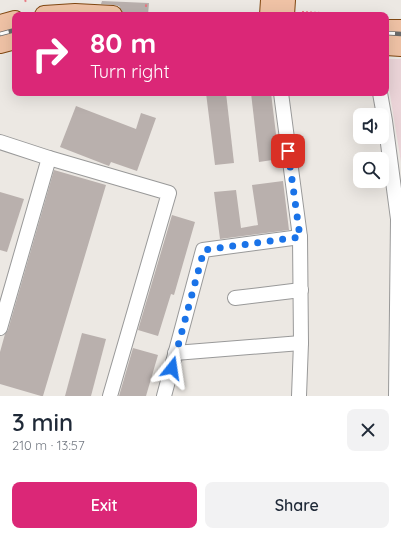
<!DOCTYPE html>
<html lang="en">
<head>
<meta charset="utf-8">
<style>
	:root { --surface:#fff; --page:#f2f2f3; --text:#1f2937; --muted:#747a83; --accent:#db2777 }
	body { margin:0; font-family:Quicksand,sans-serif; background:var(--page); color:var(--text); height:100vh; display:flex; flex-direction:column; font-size:15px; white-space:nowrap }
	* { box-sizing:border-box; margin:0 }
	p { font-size:13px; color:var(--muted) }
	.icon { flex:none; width:22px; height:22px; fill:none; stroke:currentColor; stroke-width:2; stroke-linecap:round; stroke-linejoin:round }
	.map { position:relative; height:396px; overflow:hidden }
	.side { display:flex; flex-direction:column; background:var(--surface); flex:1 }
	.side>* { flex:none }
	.banner { position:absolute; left:12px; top:12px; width:377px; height:84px; border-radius:8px; box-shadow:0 4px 16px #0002; background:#db2777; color:#fff; overflow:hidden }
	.buttons { position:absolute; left:353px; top:108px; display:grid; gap:8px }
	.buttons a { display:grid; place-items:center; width:36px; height:36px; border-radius:8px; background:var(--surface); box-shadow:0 4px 16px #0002; font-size:20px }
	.pin { position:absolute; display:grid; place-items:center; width:34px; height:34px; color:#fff; margin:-17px; border-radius:8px; box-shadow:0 2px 6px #0006 }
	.me { position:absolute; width:44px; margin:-22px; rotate:15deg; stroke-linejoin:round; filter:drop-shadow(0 0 3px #0008) }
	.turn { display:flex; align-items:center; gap:14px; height:84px; padding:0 12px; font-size:18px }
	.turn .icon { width:52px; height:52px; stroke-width:2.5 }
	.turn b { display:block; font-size:28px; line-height:34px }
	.round { display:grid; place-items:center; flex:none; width:42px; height:42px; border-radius:8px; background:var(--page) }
	.overview { display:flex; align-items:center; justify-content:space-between; height:68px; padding:0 12px }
	h1 { font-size:24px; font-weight:600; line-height:30px }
	.primary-button { display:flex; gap:8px; margin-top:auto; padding:8px 12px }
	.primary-button a { flex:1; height:46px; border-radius:8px; background:var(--accent); color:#fff; font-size:16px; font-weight:600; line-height:46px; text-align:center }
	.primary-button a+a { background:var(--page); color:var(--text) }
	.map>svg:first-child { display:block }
	.commercial { fill:#ebd4d8 }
	.building { fill:#b9b0ad }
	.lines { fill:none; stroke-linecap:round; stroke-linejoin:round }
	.minor-casing { stroke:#999; stroke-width:16 }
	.major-casing { stroke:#824812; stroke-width:20 }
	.path { stroke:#e77982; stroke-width:2; stroke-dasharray:2 2; stroke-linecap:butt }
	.minor { stroke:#fff; stroke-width:14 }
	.major { stroke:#efc2a5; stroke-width:18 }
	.rail-casing { stroke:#6a6a6a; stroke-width:4.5 }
	.rail { stroke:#fff; stroke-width:3; stroke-dasharray:9; stroke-linecap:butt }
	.path-bridge { stroke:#e77982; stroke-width:2; stroke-dasharray:2 2; stroke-linecap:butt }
	.route { stroke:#1a73e8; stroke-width:7; stroke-dasharray:0 12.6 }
</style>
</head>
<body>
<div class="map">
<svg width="401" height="396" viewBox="0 0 401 396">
	<rect width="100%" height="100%" fill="#ece8e3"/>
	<polygon class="commercial" points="387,59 401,59 401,162 386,70"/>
	<g class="building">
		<polygon points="102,1 149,3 148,15 123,15 122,11 119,6 114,5 101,4"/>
		<polygon points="206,93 226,93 234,163 215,165"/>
		<polygon points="251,93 271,93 279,159 259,162"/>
		<polygon points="76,106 136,129 141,113 156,118 137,171 111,162 109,166 60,147"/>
		<polygon points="54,170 106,185 43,396 41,396 0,384 0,352 5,334 8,330"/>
		<polygon points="283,181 289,230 220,239 214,192 236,190 241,228 258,225 252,185"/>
		<polygon points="0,192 24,199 7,252 0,250"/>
		<polygon points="172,215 195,222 174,295 171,294 158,336 138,330"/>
		<polygon points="82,333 106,339 91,396 65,396"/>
		<polygon points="133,348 158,355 146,396 119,396"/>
	</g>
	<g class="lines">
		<defs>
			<g id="minor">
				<polyline points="281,93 300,237 301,343 299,396"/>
				<polyline points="380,93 385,121 398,219 396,396"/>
				<polyline points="0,142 49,158 169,193 110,396"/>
				<polyline points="235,298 301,290"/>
				<polyline points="0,328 49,158"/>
				<polyline points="175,353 301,343"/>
				<polyline points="164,396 203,250 300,237"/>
			</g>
			<g id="major">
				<polyline points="44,15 75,13 113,15"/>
				<polyline points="269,15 270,0"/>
				<polyline points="285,15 286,0"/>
				<polyline points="0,24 15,20"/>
				<polyline points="386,29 401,29"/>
				<polyline points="0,44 15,40"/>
				<polyline points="386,46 401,47"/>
			</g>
		</defs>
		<use href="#minor" class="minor-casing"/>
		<use href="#major" class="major-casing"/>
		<g class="path">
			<polyline points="25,0 26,2"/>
			<polyline points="145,6 148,6 145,5"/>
			<polyline points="302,12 359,15"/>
		</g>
		<use href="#minor" class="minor"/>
		<use href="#major" class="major"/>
		<defs>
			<g id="rail">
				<polyline points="386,33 401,34"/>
				<polyline points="0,34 15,30"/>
			</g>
		</defs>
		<use href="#rail" class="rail-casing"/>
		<use href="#rail" class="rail"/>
		<polyline class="path-bridge" points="113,15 114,12"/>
	</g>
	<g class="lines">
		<polyline class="route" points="172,368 204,250 300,237 288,151"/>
	</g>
</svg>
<div class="buttons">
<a><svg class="icon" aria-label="sound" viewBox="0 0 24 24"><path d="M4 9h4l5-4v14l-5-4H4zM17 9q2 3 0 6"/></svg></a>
<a><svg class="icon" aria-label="search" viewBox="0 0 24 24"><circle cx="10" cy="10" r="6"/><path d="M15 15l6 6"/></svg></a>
</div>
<div class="pin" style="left:288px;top:151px;background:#d93025"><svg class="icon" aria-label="arrive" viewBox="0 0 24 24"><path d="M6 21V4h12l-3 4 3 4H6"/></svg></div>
<svg class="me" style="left:172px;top:368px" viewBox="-20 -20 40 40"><path d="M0-17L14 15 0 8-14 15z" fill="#1a73e8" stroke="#fff" stroke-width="4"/></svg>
<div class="banner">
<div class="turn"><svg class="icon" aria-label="right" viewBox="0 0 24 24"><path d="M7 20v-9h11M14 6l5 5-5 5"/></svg><div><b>80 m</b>Turn right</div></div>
</div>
</div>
<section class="side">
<div class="overview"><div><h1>3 min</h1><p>210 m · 13:57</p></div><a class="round"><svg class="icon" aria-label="close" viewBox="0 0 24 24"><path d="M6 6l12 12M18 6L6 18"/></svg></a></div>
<div class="primary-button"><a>Exit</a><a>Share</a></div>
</section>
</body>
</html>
